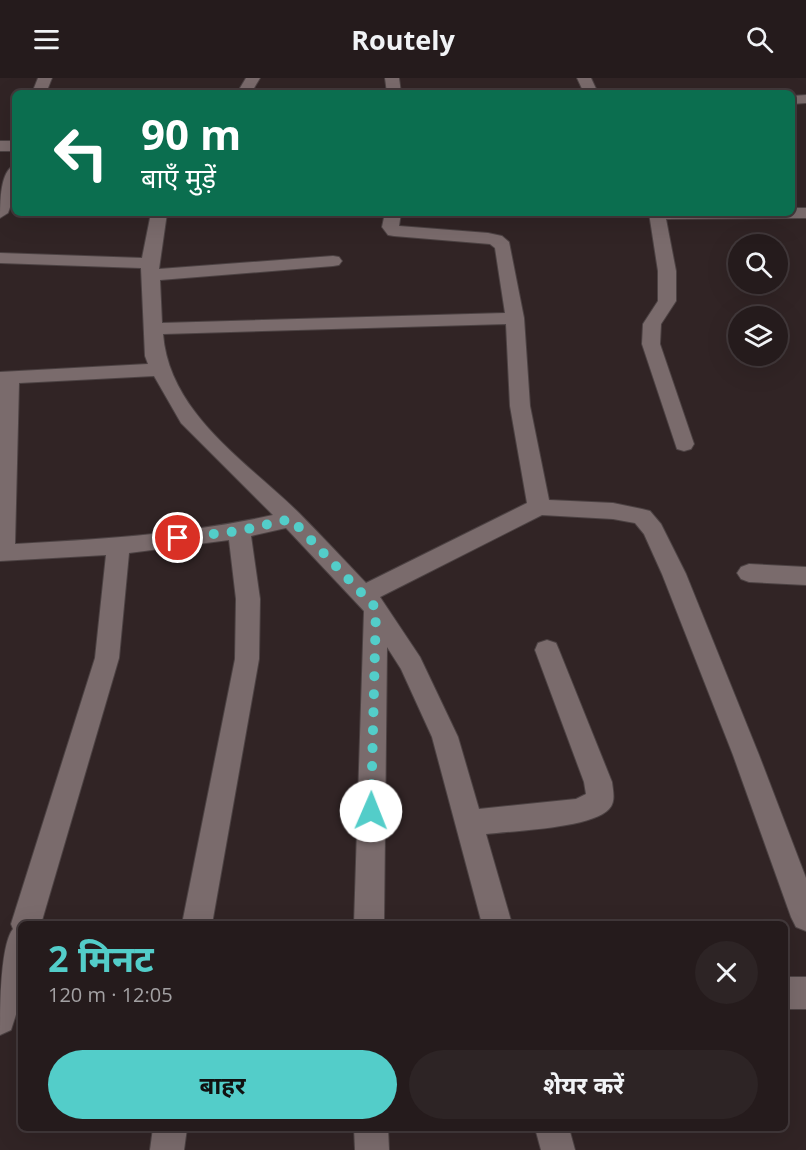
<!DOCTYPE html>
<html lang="hi">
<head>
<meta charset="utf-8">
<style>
	:root { --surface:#251b1c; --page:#2d2425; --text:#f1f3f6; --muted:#a3a1a3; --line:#42393b; --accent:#53cdc9 }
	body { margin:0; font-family:"Open Sans","Noto Sans Devanagari",sans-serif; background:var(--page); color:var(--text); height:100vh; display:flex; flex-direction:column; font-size:22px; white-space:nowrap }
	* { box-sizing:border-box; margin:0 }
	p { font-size:20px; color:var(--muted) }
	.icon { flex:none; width:33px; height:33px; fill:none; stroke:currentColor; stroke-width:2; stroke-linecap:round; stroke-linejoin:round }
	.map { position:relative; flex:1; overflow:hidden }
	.drawer { position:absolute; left:18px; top:843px; width:770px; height:210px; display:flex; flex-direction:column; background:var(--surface); border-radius:9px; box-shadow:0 6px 24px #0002,0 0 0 2px var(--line) }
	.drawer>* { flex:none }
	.top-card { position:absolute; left:12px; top:12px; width:783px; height:126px; border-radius:9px; box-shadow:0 6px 24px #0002,0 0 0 2px var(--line); background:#0b6e4f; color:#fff; overflow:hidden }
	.buttons { position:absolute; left:728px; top:156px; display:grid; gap:12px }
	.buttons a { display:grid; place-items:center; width:60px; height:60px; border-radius:50%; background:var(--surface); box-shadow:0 6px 24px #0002,0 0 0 2px var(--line); font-size:30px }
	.pin { position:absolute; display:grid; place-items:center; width:51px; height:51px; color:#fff; margin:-26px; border:3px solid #fff; border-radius:50%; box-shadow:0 2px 6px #0007 }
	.me { position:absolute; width:66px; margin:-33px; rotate:1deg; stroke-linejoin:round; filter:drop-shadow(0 0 4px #0008) }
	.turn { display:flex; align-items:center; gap:21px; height:126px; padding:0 30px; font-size:27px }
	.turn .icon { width:78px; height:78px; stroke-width:2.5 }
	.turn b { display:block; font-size:42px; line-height:51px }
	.round { display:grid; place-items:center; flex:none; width:63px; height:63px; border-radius:32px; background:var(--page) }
	.headline { display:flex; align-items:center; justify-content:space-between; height:102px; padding:0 30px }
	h1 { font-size:36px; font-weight:700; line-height:45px; color:var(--accent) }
	.primary-button { display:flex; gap:12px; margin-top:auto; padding:12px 30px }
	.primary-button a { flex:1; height:69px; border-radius:36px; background:var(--accent); color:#111; font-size:24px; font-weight:700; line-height:69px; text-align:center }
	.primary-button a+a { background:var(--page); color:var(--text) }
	header { display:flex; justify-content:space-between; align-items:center; height:78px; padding:0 30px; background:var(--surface); font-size:27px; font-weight:700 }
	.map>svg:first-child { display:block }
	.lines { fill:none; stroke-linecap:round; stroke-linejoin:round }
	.street-casing { stroke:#4c4243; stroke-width:2 }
	.street { fill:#7a6b6c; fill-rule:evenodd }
	.route { stroke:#53cdc9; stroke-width:10; stroke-dasharray:0 18 }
</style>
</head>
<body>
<header><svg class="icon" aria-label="menu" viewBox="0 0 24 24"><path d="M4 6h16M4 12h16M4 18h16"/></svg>Routely<svg class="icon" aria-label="search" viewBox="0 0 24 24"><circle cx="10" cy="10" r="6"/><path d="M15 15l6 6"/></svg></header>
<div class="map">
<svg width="806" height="1072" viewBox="0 0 806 1072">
	<rect width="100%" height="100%" fill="#312425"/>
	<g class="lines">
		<defs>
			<g id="street">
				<polygon points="38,0 52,0 46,15 32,15"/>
				<polygon points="246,0 260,0 251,15 237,15"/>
				<polygon points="385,0 399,0 401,15 387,15"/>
				<polygon points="577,0 591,0 598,15 584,15"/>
				<polygon points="806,17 806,25 792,26 792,18"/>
				<rect x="0" y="63" width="15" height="10"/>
				<path d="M15 87V115L8 135 0 140C0 125 0 92 15 87Z"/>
				<polygon points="792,130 806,130 806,140 666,141 676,193 676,223 661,246 660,266 694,366 691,371 684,373 677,371 642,266 643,246 658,223 658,193 649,135 792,135"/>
				<path d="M151 135H167L159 191 333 178 339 179 342 183 339 187 333 188 160 202 162 245 505 235 495 170 490 166 394 158 388 157 382 149 385 135H401L399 148 488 155 502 158 509 164 524 240 530 328 549 422 613 425 642 431 650 433 661 446 686 496 759 677 806 800V853L796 849 791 839 733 677 662 496 644 456 635 445 613 441 542 437 380 519 420 579 458 659 479 731 576 721 586 716 584 704 535 572 538 565 547 562 556 565 559 572 612 704C613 713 616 724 609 731 592 750 513 753 486 756L512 846H482L432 659 401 591 387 569 384 846H354L364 533 286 450 251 458 260 521 259 581 212 846H182L235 581 236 521 229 462 129 475 119 580 41 846H21V921L11 952 0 957C0 932 0 867 13 851L11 846 95 580 106 477 0 483V294L148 286 145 278 141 190 0 185V175L142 180ZM506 246 510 328 527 425 366 505C344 482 322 458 299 435 247 384 169 335 163 256ZM154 298 181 345 273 437C189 456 101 461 15 466L19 305Z"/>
				<polygon points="749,486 806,489 806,507 749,504 741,501 737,495 741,489"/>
				<rect x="784" y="899" width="22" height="32"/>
				<polygon points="153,1050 187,1050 184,1072 150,1072"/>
				<polygon points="354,1050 388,1050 389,1072 355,1072"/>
				<polygon points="535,1050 569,1050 575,1072 541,1072"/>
			</g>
		</defs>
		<use href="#street" class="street-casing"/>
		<use href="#street" class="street"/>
	</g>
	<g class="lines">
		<polyline class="route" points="178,460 239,453 291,441 376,530 371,733"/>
	</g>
</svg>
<div class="buttons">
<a><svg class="icon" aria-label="search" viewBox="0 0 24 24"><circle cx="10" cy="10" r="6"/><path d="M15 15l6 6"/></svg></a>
<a><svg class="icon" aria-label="layers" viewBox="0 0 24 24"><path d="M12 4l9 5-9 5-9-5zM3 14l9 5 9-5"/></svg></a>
</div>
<div class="pin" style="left:178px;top:460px;background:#d93025"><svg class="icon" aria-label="arrive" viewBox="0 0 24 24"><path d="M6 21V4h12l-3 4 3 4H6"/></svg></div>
<svg class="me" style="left:371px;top:733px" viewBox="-20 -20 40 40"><circle r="19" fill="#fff"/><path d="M0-13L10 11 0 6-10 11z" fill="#53cdc9"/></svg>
<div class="top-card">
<div class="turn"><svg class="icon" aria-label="left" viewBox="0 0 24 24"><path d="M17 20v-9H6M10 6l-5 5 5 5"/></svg><div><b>90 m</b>बाएँ मुड़ें</div></div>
</div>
<section class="drawer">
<div class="headline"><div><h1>2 मिनट</h1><p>120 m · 12:05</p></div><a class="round"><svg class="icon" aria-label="close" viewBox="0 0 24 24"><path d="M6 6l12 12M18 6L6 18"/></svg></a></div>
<div class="primary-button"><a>बाहर</a><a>शेयर करें</a></div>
</section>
</div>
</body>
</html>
